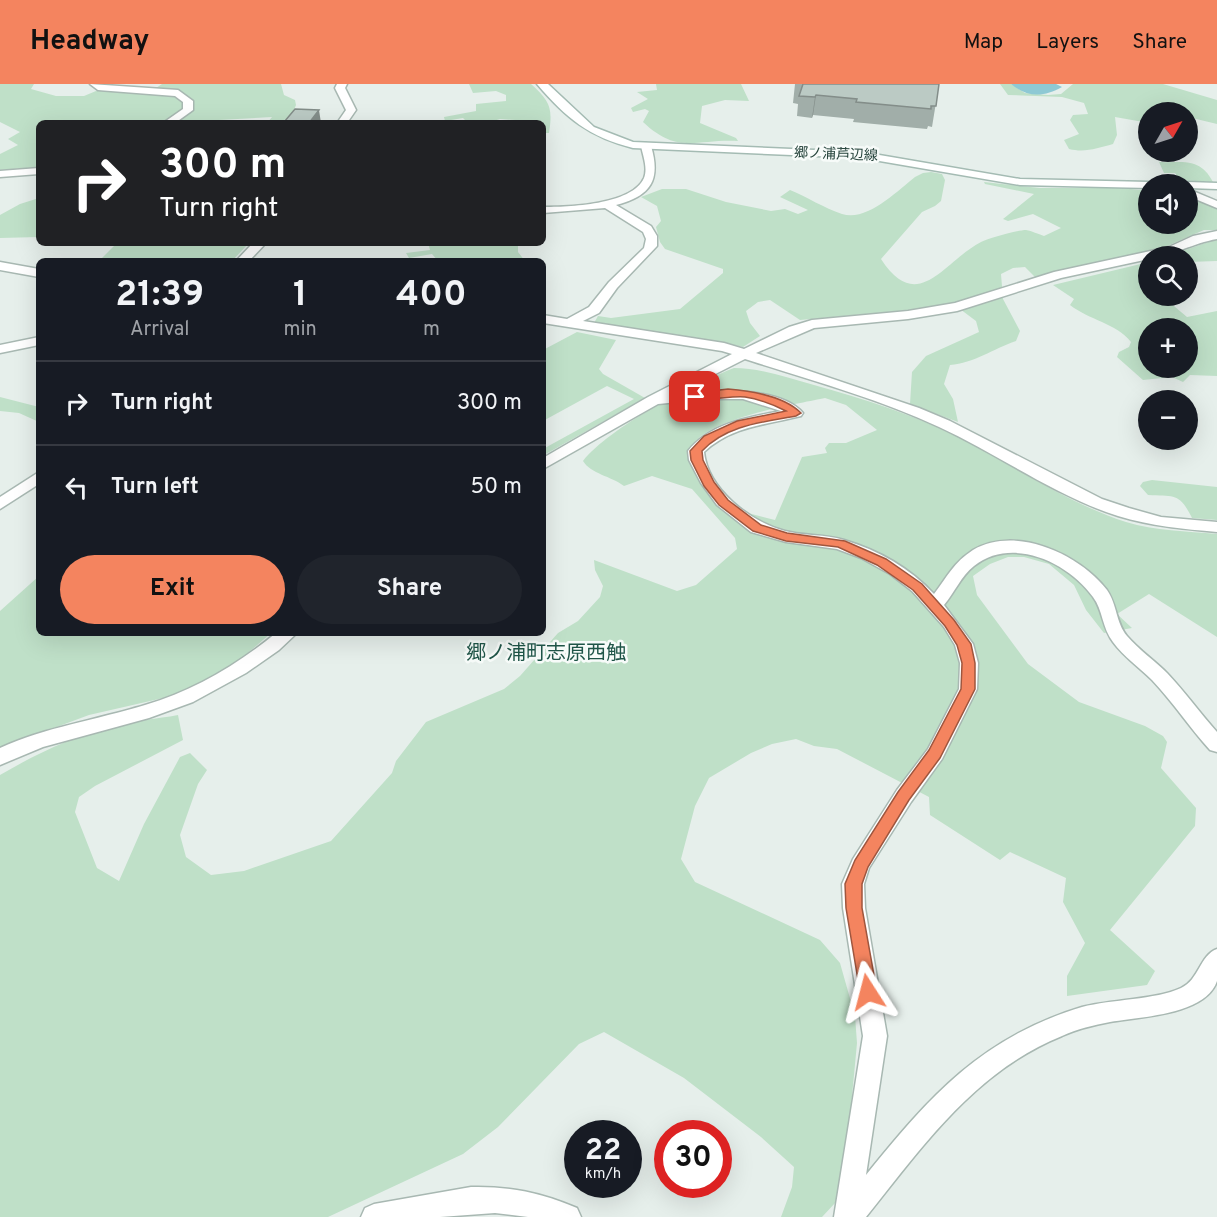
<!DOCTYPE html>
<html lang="en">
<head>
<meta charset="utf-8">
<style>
	:root { --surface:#171b24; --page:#20242c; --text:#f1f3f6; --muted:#9ea1a6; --line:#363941; --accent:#f4845f }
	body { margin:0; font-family:Overpass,"Noto Sans JP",sans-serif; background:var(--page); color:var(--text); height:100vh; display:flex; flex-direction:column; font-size:22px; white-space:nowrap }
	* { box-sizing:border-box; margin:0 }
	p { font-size:20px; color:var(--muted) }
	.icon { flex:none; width:33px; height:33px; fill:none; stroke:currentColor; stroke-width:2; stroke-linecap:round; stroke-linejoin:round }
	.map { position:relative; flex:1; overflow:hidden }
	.panel { position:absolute; left:36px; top:174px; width:510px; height:378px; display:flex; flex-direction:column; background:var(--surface); border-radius:9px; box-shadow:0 6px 24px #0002 }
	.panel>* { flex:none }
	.hud { position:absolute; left:36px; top:36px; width:510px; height:126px; border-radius:9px; box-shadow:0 6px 24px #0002; background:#202124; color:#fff; overflow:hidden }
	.needle { width:39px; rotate:51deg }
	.fabs { position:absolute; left:1138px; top:18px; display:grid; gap:12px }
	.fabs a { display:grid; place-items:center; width:60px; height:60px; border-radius:50%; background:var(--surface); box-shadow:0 6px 24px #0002; font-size:30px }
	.speed { position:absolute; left:564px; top:1036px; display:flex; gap:12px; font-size:30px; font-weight:700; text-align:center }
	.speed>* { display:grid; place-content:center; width:78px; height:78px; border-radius:50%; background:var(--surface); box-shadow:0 6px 24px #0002; line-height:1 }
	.speed small { font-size:15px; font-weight:400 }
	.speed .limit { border:9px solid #d22; background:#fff; color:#111 }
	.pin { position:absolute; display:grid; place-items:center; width:51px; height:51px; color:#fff; margin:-26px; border-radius:12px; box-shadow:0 3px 9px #0006 }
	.me { position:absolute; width:66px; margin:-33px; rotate:351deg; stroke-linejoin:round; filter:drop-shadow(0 0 4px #0008) }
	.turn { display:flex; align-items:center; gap:21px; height:126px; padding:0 24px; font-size:27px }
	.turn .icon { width:78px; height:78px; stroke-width:2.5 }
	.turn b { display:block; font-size:42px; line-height:51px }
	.eta { display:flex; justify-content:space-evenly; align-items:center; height:102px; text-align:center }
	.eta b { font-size:36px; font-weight:700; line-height:42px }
	.primary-button { display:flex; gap:12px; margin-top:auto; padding:12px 24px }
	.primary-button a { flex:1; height:69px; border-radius:36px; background:var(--accent); color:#111; font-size:24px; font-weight:700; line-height:69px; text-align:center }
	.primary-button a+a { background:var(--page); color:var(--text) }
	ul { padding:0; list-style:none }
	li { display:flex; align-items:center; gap:18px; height:84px; padding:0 24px; border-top:2px solid var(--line) }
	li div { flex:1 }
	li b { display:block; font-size:22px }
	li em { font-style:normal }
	header { display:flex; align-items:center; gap:36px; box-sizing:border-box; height:84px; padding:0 30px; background:var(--accent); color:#111 }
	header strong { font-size:28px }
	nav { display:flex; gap:33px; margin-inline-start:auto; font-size:21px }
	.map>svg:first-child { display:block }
	.green { fill:#bfe0c8; fill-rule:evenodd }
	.water { fill:#8ec9d4 }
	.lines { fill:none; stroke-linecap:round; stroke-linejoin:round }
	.minor-casing { stroke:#a8b8b2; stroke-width:3 }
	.secondary-casing { stroke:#a4bbb3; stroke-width:3 }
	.minor { fill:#fff; fill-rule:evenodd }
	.secondary { fill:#fff; fill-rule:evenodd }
	.wall { fill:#a1aea9 }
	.shaded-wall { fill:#838d89 }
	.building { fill:#bbcac4; stroke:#838d89; stroke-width:1.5 }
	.route { fill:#f4845f; stroke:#9f563e; stroke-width:1.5 }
	.labels { text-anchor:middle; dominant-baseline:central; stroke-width:5; stroke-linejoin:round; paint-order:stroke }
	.far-street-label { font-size:14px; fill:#24423a; stroke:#f7fbf9 }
	.quarter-label { font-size:20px; fill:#1f5548; stroke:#f7fbf9 }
</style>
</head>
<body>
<header>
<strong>Headway</strong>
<nav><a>Map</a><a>Layers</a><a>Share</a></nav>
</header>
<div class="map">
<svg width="1217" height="1133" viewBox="0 0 1217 1133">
	<rect width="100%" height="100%" fill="#e6efeb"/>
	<g class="green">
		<path d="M0 0H34L31 5 56 12H84L96 7 150 8 162 0H281L284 11 295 16 296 21C290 36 282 39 267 39L272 33 163 39H39V83L0 86V70L18 61 8 55 20 48 0 38Z"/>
		<path d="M469 0H531C550 17 553 24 549 49H543V38L500 35 487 39H468L463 34 445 37 444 33 476 27V20L506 17V11L496 7 473 9Z"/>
		<path d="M656 0H741L749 17 725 16 702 22 700 39 736 54 738 57C695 55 678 71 643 38L649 27 645 25 633 28 631 24 648 15 637 8 657 6Z"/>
		<path d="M1000 0H1011L1025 9 1048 11 1061 10 1073 0H1163L1217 16V40L1188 33V28H1149V39L1115 33 1117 51 1113 60C1098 64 1085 69 1069 65L1064 56 1079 50 1070 36 1073 31 1088 30 1084 19 1062 13 1008 11Z"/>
		<path d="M1159 78C1183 79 1200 73 1213 98L1180 96 1175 89H1164Z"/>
		<path d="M931 88 942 90 945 96 941 117 935 122 922 128 881 175C918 232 944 177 981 158 989 154 1018 146 1026 146 1032 147 1038 150 1044 152L1061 144 1033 130 1008 137 1003 135 1034 110 985 100 984 98 1040 104H1122L1149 107V140H1188V119L1196 116 1217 125V146H1204L1167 162 1035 193 1025 183 1013 184 1001 190 1003 215 1020 247 1016 257C993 265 974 279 950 281L944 300 953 315 958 338 910 320 912 288 926 272 979 248 976 237 952 219 921 225 800 236 770 216 758 218 746 227 750 239 760 252 743 263C694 251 644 247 594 239L598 232 611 234 680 225 723 189V185L665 165 660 158 656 143 661 137 657 122 641 113 662 105H686L726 118 771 127 785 125 798 130 808 126 780 113 790 106C807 113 824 124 842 130 867 138 897 107 915 93L923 89Z"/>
		<polygon points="39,114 39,153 0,154 0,131 20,120"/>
		<polygon points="1217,155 1217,177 1188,178 1188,172 1168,172"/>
		<polygon points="117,159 249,159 232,177 99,177"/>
		<polygon points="428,159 518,159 518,168 525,177 438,177 432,170 409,174 406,169 430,166"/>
		<path d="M1149 178V212H1162L1187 233 1217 227V292L1190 291 1183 298 1172 293 1143 296 1117 273 1119 268 1129 263 1131 258C1116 239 1089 236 1070 221L1074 215 1053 201ZM1149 244H1188V284H1149Z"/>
		<polygon points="577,248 616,256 599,285 603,290 645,314 544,371 543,365 634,315 607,302 543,337 543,266"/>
		<path d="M734 284C761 284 787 294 814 301 863 315 913 330 960 354 1015 382 1067 419 1126 438 1155 447 1187 447 1217 450V553L1149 510 1117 530 1132 544 1104 549 1086 526 1074 501 1049 480 1024 473H1008L990 480 973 492 977 511 1028 580 1079 618 1145 642 1163 652 1167 658 1161 684 1196 724 1195 742 1110 846 1155 887 1147 901 1067 912V892L1085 859 1063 818 1066 794 1010 768 1000 776 930 731 929 713 837 665 814 662 796 655 772 660 751 669 709 694 695 722 681 775 695 798 820 856 840 879 855 932 857 959 849 1044 836 1118 822 1133H781L792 1103 794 1083 761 1053 684 994 604 948 579 960 498 1043 463 1070 328 1133H0V691C36 670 73 652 114 642 135 636 157 635 178 631L183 656 95 702 79 713 75 728 97 784 119 797 144 740 180 673 190 669 207 686 198 700 180 751 186 773 211 791 244 787 331 757 392 689 396 677 426 638 504 605 520 592 558 549 578 537 600 513 603 502 595 486 594 476 677 507 696 501 737 465 735 454 692 405 652 392 624 402C611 392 591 390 583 377 610 343 693 300 734 284ZM825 314 846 321 877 346 846 359H829L825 364 827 369 802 373 775 436 744 428 733 435C722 423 688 387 689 371 690 336 798 320 825 314Z"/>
		<polygon points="0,313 39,323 39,338 19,329 0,327"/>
		<path d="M1152 396 1217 403V436L1192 434C1179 408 1175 413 1148 411L1140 402 1143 398Z"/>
		<polygon points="39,492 39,549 271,549 242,574 212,594 172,612 89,631 0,664 0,527"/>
	</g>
	<path class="water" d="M1011 0H1056L1062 3C1044 13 1028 14 1011 0Z"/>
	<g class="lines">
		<defs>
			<g id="minor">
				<polygon points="90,0 178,6 193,17 193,26 175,39 163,39 183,25 183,18 175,12 98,6"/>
				<polygon points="337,0 347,0 345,4 356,26 347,39 337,39 346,26 335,4"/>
				<path d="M646 59 651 62C661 96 651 112 616 121L651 142 657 152V162L617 204 599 229 583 237 724 259 744 265 789 243 812 236 908 227 955 219 1054 188 1169 163 1193 152 1217 147V155C1193 159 1174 172 1149 172V175L1061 194 957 227 908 235 814 244 756 269 919 324 950 337 1102 415 1129 424 1161 433 1217 438V448C1183 445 1151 442 1118 432 1057 413 998 370 939 343 877 314 810 296 745 275L676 310C709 306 779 301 803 329L801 332C766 341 732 342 704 368 708 406 751 438 785 447 804 452 825 450 844 456 878 466 910 484 934 510 947 493 954 478 973 466 1016 441 1079 470 1107 506 1117 520 1116 539 1127 552 1139 566 1154 576 1167 589 1185 608 1200 629 1217 648V668L1210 666C1190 644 1173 618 1152 596 1139 583 1124 573 1113 558 1102 544 1103 526 1093 513 1068 478 1012 452 974 482 961 492 955 508 944 521L973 560 978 579 977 605 942 675 911 718 869 784 864 800 865 824 887 952 866 1091C929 1013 982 953 1082 923 1112 915 1155 916 1181 904 1199 896 1200 871 1217 865 1217 875 1217 888 1217 897 1206 931 1139 933 1110 938 1094 941 1077 945 1062 952 975 987 923 1062 866 1133H834L863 952 843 824 842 800 853 775 897 706 928 665 959 605 960 579 955 561 944 543 912 507 890 490 861 474 837 465 786 458 751 448 717 421 701 399 689 376 688 367C710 339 749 333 781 327L743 315H709L658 320 543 385V374L648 313 732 270 722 267 543 239V231L567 235 589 223 609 198 644 164 646 155 643 148 605 124 543 129V123C568 123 632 121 644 94 648 84 643 72 641 62Z"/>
				<polygon points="39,84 39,90 0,93 0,87"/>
				<polygon points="1188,105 1217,117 1217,124 1188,112"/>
				<polygon points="253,159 266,159 249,177 236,177"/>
				<polygon points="0,178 39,185 39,193 0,186"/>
				<polygon points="39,253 39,261 0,269 0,261"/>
				<polygon points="39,388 39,400 0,425 0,413"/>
				<path d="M276 549H297L279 566 246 589 193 618 149 634 43 663 0 681V664C46 643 96 636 145 621 193 607 237 581 276 549Z"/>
				<path d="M471 1103C510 1102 542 1109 577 1124L581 1133H528L495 1129 440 1133H361L365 1124 374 1120Z"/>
			</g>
			<g id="secondary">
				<path d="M537 0H548L594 43 633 58 862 68 1020 95 1149 98 1154 100H1149V104L1020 101 862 74 633 64C589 53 566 34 537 0Z"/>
				<polygon points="1188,98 1217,99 1217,105 1188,104 1188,100 1183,100"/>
			</g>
		</defs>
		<use href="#minor" class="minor-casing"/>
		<use href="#secondary" class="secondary-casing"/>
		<use href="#minor" class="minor"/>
		<use href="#secondary" class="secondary"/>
	</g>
	<polygon class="wall" points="795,0 939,0 932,43 928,42 927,45 853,38 854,35 813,31 812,34 797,32 798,20 793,19"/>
	<g class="shaded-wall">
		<polygon points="816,11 813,31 812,34 815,13"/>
		<polygon points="319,26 321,39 309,39"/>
	</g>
	<g class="building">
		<polygon points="803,0 939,0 936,22 931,22 931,25 856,18 857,15 816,11 815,13 799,12"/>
		<polygon points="295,25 319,26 309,39 284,38"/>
	</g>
	<path class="route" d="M728 305C752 307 784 312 801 329L796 332C763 338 726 341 702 367L703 376 714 398 728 416 761 441 787 449 845 457 886 475 922 500 954 536 971 560 975 579V605L940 674 909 716 868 783 862 800V824L877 908 874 913 868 915 862 913 860 908 846 824 845 800 855 776 898 708 929 666 961 605 962 579 957 561 945 542 913 506 877 481 838 463 786 457 753 447 719 421 704 402 691 376 690 367 704 352 737 337 786 327C774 321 759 315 745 313 732 311 698 319 690 313L695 309Z"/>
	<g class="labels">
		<g class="far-street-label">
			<text transform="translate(836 71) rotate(2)">郷ノ浦芦辺線</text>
		</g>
		<g class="quarter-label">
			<text x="546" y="570">郷ノ浦町志原西触</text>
		</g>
	</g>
</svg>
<div class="fabs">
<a><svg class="needle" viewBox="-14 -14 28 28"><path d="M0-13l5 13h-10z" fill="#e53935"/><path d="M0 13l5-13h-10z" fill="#9ea1a6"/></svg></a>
<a><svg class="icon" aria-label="sound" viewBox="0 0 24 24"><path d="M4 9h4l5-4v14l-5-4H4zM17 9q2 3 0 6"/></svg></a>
<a><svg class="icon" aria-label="search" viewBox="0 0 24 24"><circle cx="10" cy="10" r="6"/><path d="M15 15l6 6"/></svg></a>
<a>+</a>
<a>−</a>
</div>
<div class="speed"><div>22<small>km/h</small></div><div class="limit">30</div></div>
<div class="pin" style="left:695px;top:313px;background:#d93025"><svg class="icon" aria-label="arrive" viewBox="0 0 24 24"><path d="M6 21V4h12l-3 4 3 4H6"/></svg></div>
<svg class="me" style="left:868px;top:908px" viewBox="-20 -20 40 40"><path d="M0-17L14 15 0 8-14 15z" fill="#f4845f" stroke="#fff" stroke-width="4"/></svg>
<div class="hud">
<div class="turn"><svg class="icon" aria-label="right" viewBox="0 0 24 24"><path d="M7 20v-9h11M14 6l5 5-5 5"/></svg><div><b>300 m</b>Turn right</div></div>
</div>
<section class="panel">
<div class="eta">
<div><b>21:39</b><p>Arrival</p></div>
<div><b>1</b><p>min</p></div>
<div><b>400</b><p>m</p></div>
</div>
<ul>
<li><svg class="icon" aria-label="right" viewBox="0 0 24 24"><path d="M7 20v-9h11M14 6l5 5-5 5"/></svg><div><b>Turn right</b></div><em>300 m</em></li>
<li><svg class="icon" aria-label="left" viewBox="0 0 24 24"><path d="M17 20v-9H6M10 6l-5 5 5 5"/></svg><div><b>Turn left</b></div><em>50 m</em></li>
</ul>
<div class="primary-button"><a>Exit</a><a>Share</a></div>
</section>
</div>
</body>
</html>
